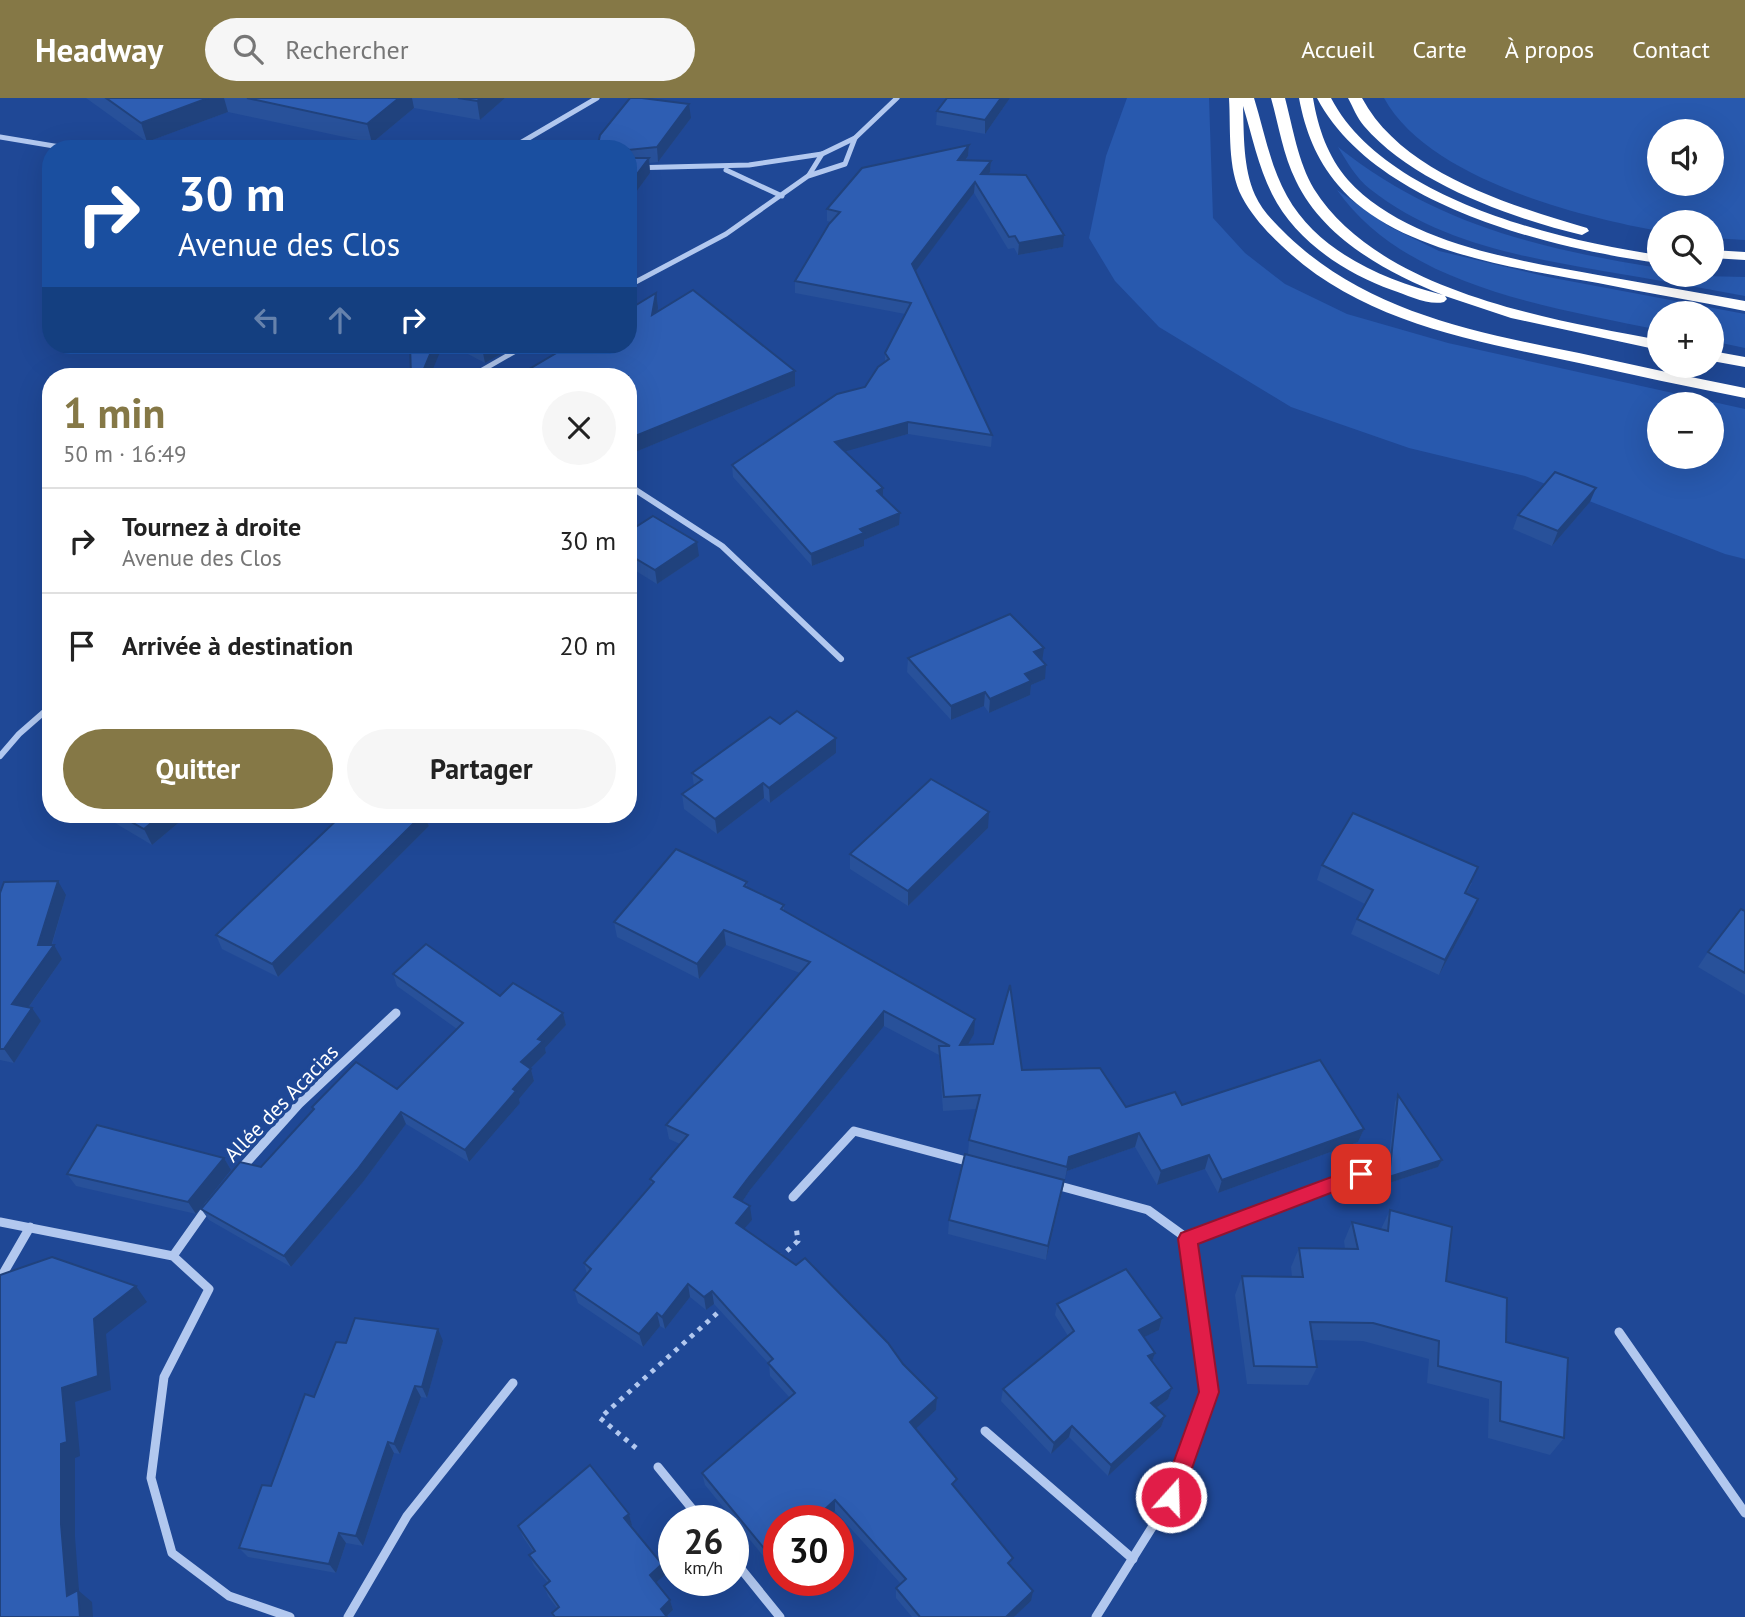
<!DOCTYPE html>
<html lang="fr">
<head>
<meta charset="utf-8">
<style>
	:root { --surface:#fff; --page:#f6f6f6; --text:#222; --muted:#767676; --line:#e0e0e0; --accent:#857846 }
	body { margin:0; font-family:"PT Sans",sans-serif; background:var(--page); color:var(--text); height:100vh; display:flex; flex-direction:column; font-size:26px; white-space:nowrap }
	* { box-sizing:border-box; margin:0 }
	p { font-size:23px; color:var(--muted) }
	.icon { flex:none; width:38px; height:38px; fill:none; stroke:currentColor; stroke-width:2; stroke-linecap:round; stroke-linejoin:round }
	.map { position:relative; flex:1; overflow:hidden }
	.drawer { position:absolute; left:42px; top:270px; width:595px; height:455px; display:flex; flex-direction:column; background:var(--surface); border-radius:28px; box-shadow:0 7px 28px #0002 }
	.drawer>* { flex:none }
	.top-card { position:absolute; left:42px; top:42px; width:595px; height:214px; border-radius:28px; box-shadow:0 7px 28px #0002; background:#1a4fa0; color:#fff; overflow:hidden }
	.controls { position:absolute; left:1647px; top:21px; display:grid; gap:14px }
	.controls a { display:grid; place-items:center; width:77px; height:77px; border-radius:50%; background:var(--surface); box-shadow:0 7px 28px #0002; font-size:35px }
	.speed { position:absolute; left:658px; top:1407px; display:flex; gap:14px; font-size:35px; font-weight:700; text-align:center }
	.speed>* { display:grid; place-content:center; width:91px; height:91px; border-radius:50%; background:var(--surface); box-shadow:0 7px 28px #0002; line-height:1 }
	.speed small { font-size:18px; font-weight:400 }
	.speed .limit { border:10px solid #d22; background:#fff; color:#111 }
	.pin { position:absolute; display:grid; place-items:center; width:60px; height:60px; color:#fff; margin:-30px; border-radius:14px; box-shadow:0 4px 10px #0006 }
	.me { position:absolute; width:77px; margin:-38px; rotate:20deg; stroke-linejoin:round; filter:drop-shadow(0 0 5px #0008) }
	.turn { display:flex; align-items:center; gap:24px; height:147px; padding:0 21px; font-size:32px }
	.turn .icon { width:91px; height:91px; stroke-width:2.5 }
	.turn b { display:block; font-size:49px; line-height:60px }
	.lanes { display:flex; align-items:center; height:66px; padding:0 21px; background:#0003; justify-content:center; gap:35px; direction:ltr }
	.lanes .off { opacity:.35 }
	.round { display:grid; place-items:center; flex:none; width:74px; height:74px; border-radius:37px; background:var(--page) }
	.headline { display:flex; align-items:center; justify-content:space-between; height:119px; padding:0 21px }
	h1 { font-size:42px; font-weight:700; line-height:52px; color:var(--accent) }
	.action { display:flex; gap:14px; margin-top:auto; padding:14px 21px }
	.action a { flex:1; height:80px; border-radius:42px; background:var(--accent); color:#fff; font-size:28px; font-weight:700; line-height:80px; text-align:center }
	.action a+a { background:var(--page); color:var(--text) }
	ul { padding:0; list-style:none }
	li { display:flex; align-items:center; gap:21px; height:105px; padding:0 21px; border-top:2px solid var(--line) }
	li div { flex:1 }
	li b { display:block; font-size:26px }
	li em { font-style:normal }
	header { display:flex; align-items:center; gap:42px; box-sizing:border-box; height:98px; padding:0 35px; background:var(--accent); color:#fff }
	header strong { font-size:33px }
	nav { display:flex; gap:38px; margin-inline-start:auto; font-size:24px }
	.search { width:490px; height:63px; background:var(--page); display:flex; align-items:center; gap:18px; box-sizing:border-box; padding:0 24px; border-radius:38px; color:var(--muted); font-size:26px }
	.map>svg:first-child { display:block }
	.green { fill:#2859ae; fill-rule:evenodd }
	.lines { fill:none; stroke-linecap:round; stroke-linejoin:round }
	.path { stroke:#b2c8ef; stroke-width:5; stroke-dasharray:4.5 6; stroke-linecap:butt }
	.street-far2 { stroke:#b2c8ef; stroke-width:5 }
	.street-far1 { stroke:#b2c8ef; stroke-width:6 }
	.street { stroke:#b2c8ef; stroke-width:9 }
	.highway { fill:#fff; fill-rule:evenodd }
	.wall { fill:#28519a }
	.shaded-wall { fill:#20427d }
	.building { fill:#2e5eb3; stroke:#20427d; stroke-width:2 }
	.route { fill:#e11d48; stroke:#92132f; stroke-width:2 }
	.labels { text-anchor:middle; dominant-baseline:central; stroke-width:7; stroke-linejoin:round; paint-order:stroke }
	.street-label { font-size:21px; fill:#fff; stroke:#1f4896 }
</style>
</head>
<body>
<header>
<strong>Headway</strong>
<div class="search"><svg class="icon" aria-label="search" viewBox="0 0 24 24"><circle cx="10" cy="10" r="6"/><path d="M15 15l6 6"/></svg>Rechercher</div>
<nav><a>Accueil</a><a>Carte</a><a>À propos</a><a>Contact</a></nav>
</header>
<div class="map">
<svg width="1745" height="1519" viewBox="0 0 1745 1519">
	<rect width="100%" height="100%" fill="#1f4896"/>
	<g class="green">
		<path d="M1127 0H1209L1213 120 1245 155 1285 186 1347 216 1448 245 1745 311V461L1725 456 1525 378 1409 350 1291 309 1159 229 1115 183 1089 140 1106 58ZM1659 306H1712V359H1659Z"/>
		<path d="M1384 0H1745V142L1712 140V124H1659V133C1576 118 1428 80 1384 0ZM1659 33H1712V86H1659Z"/>
		<path d="M1338 49C1435 126 1540 151 1659 170V177L1745 179V198C1698 189 1651 181 1603 173 1522 159 1437 144 1370 91 1356 80 1347 64 1338 49Z"/>
		<path d="M1337 92 1390 129 1439 153 1548 179 1745 216V250L1712 243V215H1659V232C1551 209 1405 189 1337 92Z"/>
	</g>
	<g class="lines">
		<g class="path">
			<polyline points="779,1160 798,1143 796,1128"/>
			<polyline points="636,1350 600,1320 723,1210"/>
		</g>
		<g class="street-far2">
			<polyline points="0,39 72,51"/>
			<polyline points="510,51 597,0"/>
			<polyline points="628,70 749,67 822,56"/>
			<polyline points="726,72 782,98"/>
			<polyline points="809,77 822,56 855,40 897,0"/>
			<polyline points="628,188 726,136 808,78 845,66 855,40"/>
			<polyline points="472,278 526,247"/>
		</g>
		<g class="street-far1">
			<polyline points="628,387 722,448 841,561"/>
			<polyline points="0,658 19,636 51,608"/>
		</g>
		<g class="street">
			<polyline points="240,1072 299,1006 396,915"/>
			<polyline points="1056,1087 1148,1112 1188,1141 1209,1294 1171,1399 1096,1519"/>
			<polyline points="793,1099 854,1033 970,1064"/>
			<polyline points="0,1124 173,1158 209,1191 164,1279 151,1380 172,1455 229,1498 290,1519"/>
			<polyline points="1188,1141 1361,1076"/>
			<polyline points="173,1158 209,1107"/>
			<polyline points="0,1181 30,1129"/>
			<polyline points="1619,1234 1745,1415"/>
			<polyline points="985,1333 1133,1461"/>
			<polyline points="658,1369 702,1423"/>
			<polyline points="733,1461 780,1519"/>
			<polyline points="348,1519 407,1418 513,1285"/>
		</g>
		<g class="highway">
			<path d="M1229 0H1254C1264 32 1270 68 1287 98 1318 154 1384 182 1443 197 1387 175 1323 140 1296 83 1283 57 1279 28 1271 0H1285C1293 30 1298 64 1314 91 1379 194 1549 221 1659 242V252L1511 220 1445 198 1447 201 1444 204C1429 208 1407 197 1392 192 1344 175 1295 142 1272 96 1258 68 1252 37 1243 8 1244 37 1243 70 1255 97 1262 113 1276 126 1288 138 1368 214 1474 234 1579 255 1634 267 1689 279 1745 290V300C1689 289 1634 277 1579 265 1475 243 1362 225 1282 148 1267 134 1252 118 1242 99 1227 70 1231 32 1229 0Z"/>
			<path d="M1299 0H1313C1318 30 1328 59 1348 82 1406 146 1517 162 1598 177 1647 186 1696 194 1745 203V213C1696 203 1647 195 1598 185 1517 170 1394 154 1338 87 1316 61 1305 32 1299 0Z"/>
			<path d="M1317 0H1331C1383 100 1555 142 1659 157V165C1548 150 1373 107 1317 0Z"/>
			<path d="M1348 0H1362C1402 75 1509 107 1587 130L1589 133 1582 137C1511 120 1413 85 1364 28 1357 20 1353 9 1348 0Z"/>
			<polygon points="1712,152 1745,154 1745,162 1712,160"/>
			<polygon points="1712,253 1745,259 1745,269 1712,263"/>
		</g>
	</g>
	<g class="wall">
		<polygon points="86,0 505,0 480,22 414,10 372,45 228,14 147,44"/>
		<polygon points="947,0 1010,0 985,36 936,27 937,13"/>
		<polygon points="691,20 658,64 649,65 650,75 628,105 628,51"/>
		<polygon points="969,47 968,58 966,62 991,63 990,74 989,76 1063,149 1018,157 1014,150 1008,151 974,95 915,173 992,337 991,349 908,336 845,353 883,399 899,427 864,442 864,448 812,468 733,379 732,367 865,289 885,264 885,255 905,216 795,195 795,183 831,124 827,123 827,111"/>
		<polygon points="658,210 657,214 795,288 628,357 628,278 527,278 526,273"/>
		<polygon points="451,247 499,247 501,256 485,265"/>
		<polygon points="1590,404 1552,448 1513,431 1518,417"/>
		<polygon points="628,434 699,458 657,486 628,468"/>
		<polygon points="908,560 1042,563 1045,581 1031,587 1030,597 989,615 984,608 951,622 907,574"/>
		<polygon points="780,626 836,655 770,705 764,700 717,736 684,711 682,696 694,688 692,675"/>
		<polygon points="106,716 189,716 152,747 110,722"/>
		<polygon points="426,722 429,728 278,879 222,851 216,837"/>
		<polygon points="988,730 908,808 850,771 850,756"/>
		<polygon points="1322,767 1472,785 1466,796 1472,816 1439,877 1351,836 1357,821 1365,806 1317,782"/>
		<polygon points="747,784 747,790 784,807 784,813 974,936 967,947 1022,972 1126,1009 1182,1007 1364,1031 1358,1044 1218,1095 1205,1071 1157,1087 1135,1049 1067,1073 1046,1162 948,1136 949,1122 968,1056 969,1042 977,1011 943,1013 939,957 884,928 750,1092 742,1104 752,1122 744,1131 903,1266 937,1300 936,1312 916,1330 956,1391 1011,1469 1031,1503 1014,1519 912,1519 896,1500 896,1490 901,1486 835,1413 773,1470 705,1387 702,1375 790,1300 770,1278 769,1266 714,1206 706,1212 690,1199 665,1231 660,1228 643,1249 578,1205 574,1192 587,1176 584,1165 651,1086 650,1081 680,1046 669,1041 666,1027 800,875 726,847 699,881 617,839 614,824"/>
		<polygon points="0,795 66,797 52,847 62,861 29,909 41,923 14,965 0,962"/>
		<polygon points="1745,813 1745,897 1698,869 1708,854"/>
		<polygon points="393,876 500,898 563,915 566,927 545,950 546,955 531,970 534,983 519,1001 520,1005 469,1064 406,1026 363,1084 291,1169 209,1122 201,1111 261,1069 313,1012 312,1009 397,991 457,931 397,888"/>
		<polygon points="1398,997 1442,1062 1438,1069 1386,1086 1395,1004"/>
		<polygon points="224,1060 231,1072 196,1116 76,1088 67,1076"/>
		<polygon points="1390,1112 1446,1183 1506,1244 1564,1340 1550,1357 1488,1340 1489,1301 1427,1285 1429,1261 1363,1243 1313,1242 1317,1269 1308,1287 1247,1286 1235,1197 1242,1178 1292,1179 1291,1169 1299,1150 1345,1151 1344,1143 1352,1124 1381,1131"/>
		<polygon points="1057,1206 1162,1220 1159,1232 1144,1239 1155,1255 1152,1263 1172,1290 1168,1301 1156,1310 1165,1318 1161,1329 1108,1378 1069,1339 1051,1356 1001,1303 1003,1291 1068,1238 1055,1217"/>
		<polygon points="443,1243 427,1300 421,1299 400,1356 394,1355 363,1448 346,1445 336,1475 248,1459 239,1450 346,1245"/>
		<polygon points="629,1416 632,1427 630,1428 662,1466 665,1477 656,1484 670,1502 673,1512 667,1519 554,1519 552,1515 557,1510 548,1498 544,1488 548,1485 534,1468 529,1457 533,1454 523,1439 518,1428"/>
	</g>
	<g class="shaded-wall">
		<polygon points="208,0 224,0 228,14 147,44 141,25"/>
		<polygon points="399,0 412,0 414,10 372,45 367,26"/>
		<polygon points="481,0 505,0 480,22 477,3"/>
		<polygon points="1001,0 1010,0 985,36 985,22"/>
		<polygon points="689,6 691,20 658,64 657,49"/>
		<polygon points="969,47 968,58 958,73 958,62"/>
		<polygon points="649,60 650,75 628,105 628,88"/>
		<polygon points="991,63 990,74 980,88 981,76"/>
		<polygon points="975,84 974,95 912,178 912,166"/>
		<polygon points="1064,137 1063,149 1018,157 1019,145"/>
		<polygon points="656,195 658,210 654,232 652,217"/>
		<polygon points="230,247 278,247 232,253"/>
		<polygon points="434,247 443,247 430,278 421,278"/>
		<polygon points="487,247 499,247 501,256 485,265 482,250"/>
		<polygon points="795,273 795,288 628,357 628,341"/>
		<polygon points="908,324 908,336 836,356 835,344"/>
		<polygon points="883,390 883,402 877,393"/>
		<polygon points="1596,390 1590,404 1552,448 1558,433"/>
		<polygon points="900,415 899,427 864,442 864,448 812,468 811,456 860,431"/>
		<polygon points="697,444 699,458 657,486 655,472"/>
		<polygon points="1044,550 1042,564 1034,554"/>
		<polygon points="1046,567 1045,581 1031,587 1030,597 989,615 990,601 1025,576"/>
		<polygon points="985,594 984,608 951,622 951,608"/>
		<polygon points="836,640 836,655 770,705 769,690"/>
		<polygon points="763,685 764,700 717,736 715,721"/>
		<polygon points="989,714 988,730 908,808 908,793"/>
		<polygon points="162,716 189,716 152,747 144,731"/>
		<polygon points="420,716 432,716 426,722 429,728 278,879 272,866"/>
		<polygon points="58,783 66,797 50,852 54,847 62,861 21,920 12,906 38,847"/>
		<polygon points="1478,801 1472,816 1439,877 1445,862"/>
		<polygon points="724,832 726,847 699,881 697,866"/>
		<polygon points="32,910 41,923 14,965 4,951"/>
		<polygon points="884,913 884,928 750,1092 736,1113 734,1099 749,1079"/>
		<polygon points="563,915 566,927 545,950 546,955 524,977 521,964 538,941"/>
		<polygon points="975,921 974,936 959,962 960,947"/>
		<polygon points="531,971 534,983 519,1001 520,1005 469,1064 465,1052 513,991"/>
		<polygon points="401,1014 406,1026 363,1084 291,1169 284,1158"/>
		<polygon points="1364,1031 1358,1044 1218,1095 1222,1082"/>
		<polygon points="1139,1035 1135,1049 1067,1073 1065,1082 1069,1059"/>
		<polygon points="1209,1057 1205,1071 1157,1087 1161,1073"/>
		<polygon points="224,1060 231,1072 196,1116 188,1104"/>
		<polygon points="1442,1062 1438,1069 1386,1086 1389,1079"/>
		<polygon points="1064,1082 1061,1096 1046,1162 1048,1148"/>
		<polygon points="750,1108 752,1122 737,1139 736,1125"/>
		<polygon points="688,1186 690,1199 665,1231 662,1219"/>
		<polygon points="136,1188 147,1204 106,1236 111,1292 75,1304 80,1358 75,1360 75,1439 79,1493 92,1504 93,1519 80,1519 67,1498 61,1426 62,1290 94,1221"/>
		<polygon points="712,1193 714,1206 706,1212 704,1199"/>
		<polygon points="657,1215 660,1228 643,1249 639,1236"/>
		<polygon points="1162,1220 1159,1232 1136,1243 1139,1232"/>
		<polygon points="438,1231 443,1243 427,1300 422,1289"/>
		<polygon points="1155,1255 1151,1266 1148,1258"/>
		<polygon points="415,1288 421,1299 400,1356 394,1346"/>
		<polygon points="1172,1290 1168,1301 1148,1316 1151,1305"/>
		<polygon points="937,1300 936,1312 910,1336 910,1324"/>
		<polygon points="1165,1318 1161,1329 1108,1378 1111,1367"/>
		<polygon points="1072,1328 1069,1339 1051,1356 1054,1345"/>
		<polygon points="388,1344 394,1355 363,1448 356,1438"/>
		<polygon points="835,1402 835,1413 825,1423 812,1423"/>
		<polygon points="629,1416 632,1427 627,1431 624,1420"/>
		<polygon points="339,1435 346,1445 336,1475 329,1466"/>
		<polygon points="779,1454 779,1465 773,1470 772,1460"/>
		<polygon points="662,1466 665,1477 653,1487 650,1477"/>
		<polygon points="1033,1493 1031,1503 1014,1519 1006,1519"/>
		<polygon points="670,1502 673,1512 666,1519 661,1511"/>
	</g>
	<g class="building">
		<polygon points="106,0 208,0 141,25"/>
		<polygon points="247,0 399,0 367,26"/>
		<polygon points="458,0 481,0 477,3"/>
		<polygon points="630,0 642,0 689,6 657,49 628,52 628,51 597,51 600,37"/>
		<polygon points="947,0 1001,0 985,22 937,13"/>
		<polygon points="969,47 958,62 991,63 981,76 1026,77 1064,137 1019,145 1015,138 1009,139 975,84 912,166 992,337 908,324 835,344 883,390 877,393 900,415 860,431 864,435 811,456 732,367 837,296 865,289 878,269 889,261 885,255 911,205 795,183 829,126 840,114 827,111 862,70"/>
		<polygon points="628,60 649,60 628,88"/>
		<polygon points="693,192 795,273 628,341 628,278 536,278 526,273 570,247 628,247 628,212 656,195 652,217"/>
		<polygon points="410,247 434,247 421,278 411,278"/>
		<polygon points="476,247 487,247 482,250"/>
		<polygon points="1555,374 1596,390 1558,433 1518,417"/>
		<polygon points="653,418 697,444 655,472 628,456 628,434"/>
		<polygon points="1010,516 1044,550 1034,554 1046,567 1025,576 1031,583 990,601 985,594 951,608 908,560"/>
		<polygon points="797,613 836,640 769,690 763,685 715,721 682,696 702,682 692,675 770,619 780,626"/>
		<polygon points="931,681 989,714 908,793 850,756"/>
		<polygon points="1353,715 1478,769 1465,795 1478,801 1445,862 1357,821 1373,792 1322,767"/>
		<polygon points="117,716 162,716 144,731"/>
		<polygon points="343,716 423,716 272,866 216,837"/>
		<polygon points="676,751 747,784 744,788 784,807 781,811 975,921 960,947 993,946 1010,887 1022,972 1100,970 1126,1009 1175,994 1182,1007 1320,962 1364,1031 1222,1082 1209,1057 1161,1073 1139,1035 1069,1059 1067,1069 969,1042 980,997 944,999 939,948 950,948 884,913 749,1079 734,1099 750,1108 736,1125 796,1167 805,1160 888,1245 903,1266 937,1300 910,1324 957,1381 952,1386 1013,1460 1008,1465 1033,1493 1006,1519 920,1519 896,1490 906,1481 835,1402 812,1423 779,1423 779,1454 772,1460 702,1375 795,1295 768,1265 773,1261 712,1193 704,1199 688,1186 662,1219 657,1215 639,1236 574,1192 591,1171 584,1165 654,1084 650,1081 688,1037 666,1027 810,864 724,832 697,866 614,824"/>
		<polygon points="58,783 38,847 54,847 12,906 32,910 4,951 0,951 0,795 4,784"/>
		<polygon points="1741,811 1745,813 1745,875 1708,854"/>
		<polygon points="426,846 500,898 513,885 563,915 538,941 543,943 521,964 531,971 513,991 516,993 465,1052 401,1014 357,1072 284,1158 201,1111 240,1064 261,1069 314,1011 312,1009 356,964 397,991 463,925 393,876"/>
		<polygon points="1398,997 1442,1062 1389,1079"/>
		<polygon points="97,1027 224,1060 188,1104 67,1076"/>
		<polygon points="965,1056 1064,1082 1048,1148 949,1122"/>
		<polygon points="1390,1112 1452,1129 1446,1183 1507,1200 1506,1244 1568,1260 1564,1340 1500,1323 1501,1284 1438,1268 1439,1243 1373,1225 1310,1224 1317,1269 1254,1268 1242,1178 1303,1179 1299,1150 1358,1151 1352,1124 1388,1133"/>
		<polygon points="52,1159 136,1188 94,1221 98,1278 62,1290 67,1344 61,1346 61,1426 67,1498 78,1492 80,1519 0,1519 0,1177"/>
		<polygon points="1126,1171 1162,1220 1139,1232 1155,1255 1148,1258 1172,1290 1151,1305 1165,1318 1111,1367 1072,1328 1054,1345 1003,1291 1074,1233 1057,1206"/>
		<polygon points="355,1220 438,1231 422,1289 415,1288 394,1346 388,1344 356,1438 339,1435 329,1466 239,1450 262,1387 271,1388 305,1296 314,1299 336,1244 346,1245"/>
		<polygon points="590,1367 629,1416 624,1420 662,1466 650,1477 670,1502 661,1511 667,1519 555,1519 552,1515 559,1509 544,1488 550,1483 529,1457 535,1453 518,1428"/>
	</g>
	<polygon class="route" points="1361,1068 1367,1070 1370,1076 1367,1081 1198,1146 1219,1294 1179,1407 1171,1410 1164,1407 1161,1399 1199,1294 1178,1141 1181,1135"/>
	<g class="labels">
		<g class="street-label">
			<text transform="translate(281 1005) rotate(-46)">Allée des Acacias</text>
		</g>
	</g>
</svg>
<div class="controls">
<a><svg class="icon" aria-label="sound" viewBox="0 0 24 24"><path d="M4 9h4l5-4v14l-5-4H4zM17 9q2 3 0 6"/></svg></a>
<a><svg class="icon" aria-label="search" viewBox="0 0 24 24"><circle cx="10" cy="10" r="6"/><path d="M15 15l6 6"/></svg></a>
<a>+</a>
<a>−</a>
</div>
<div class="speed"><div>26<small>km/h</small></div><div class="limit">30</div></div>
<div class="pin" style="left:1361px;top:1076px;background:#d93025"><svg class="icon" aria-label="arrive" viewBox="0 0 24 24"><path d="M6 21V4h12l-3 4 3 4H6"/></svg></div>
<svg class="me" style="left:1171px;top:1399px" viewBox="-20 -20 40 40"><circle r="17" fill="#e11d48" stroke="#fff" stroke-width="3"/><path d="M0-11L8 9 0 5-8 9z" fill="#fff"/></svg>
<div class="top-card">
<div class="turn"><svg class="icon" aria-label="right" viewBox="0 0 24 24"><path d="M7 20v-9h11M14 6l5 5-5 5"/></svg><div><b>30 m</b>Avenue des Clos</div></div>
<div class="lanes"><svg class="icon off" aria-label="left" viewBox="0 0 24 24"><path d="M17 20v-9H6M10 6l-5 5 5 5"/></svg><svg class="icon off" aria-label="ahead" viewBox="0 0 24 24"><path d="M12 20V5M6 11l6-6 6 6"/></svg><svg class="icon" aria-label="right" viewBox="0 0 24 24"><path d="M7 20v-9h11M14 6l5 5-5 5"/></svg></div>
</div>
<section class="drawer">
<div class="headline"><div><h1>1 min</h1><p>50 m · 16:49</p></div><a class="round"><svg class="icon" aria-label="close" viewBox="0 0 24 24"><path d="M6 6l12 12M18 6L6 18"/></svg></a></div>
<ul>
<li><svg class="icon" aria-label="right" viewBox="0 0 24 24"><path d="M7 20v-9h11M14 6l5 5-5 5"/></svg><div><b>Tournez à droite</b><p>Avenue des Clos</p></div><em>30 m</em></li>
<li><svg class="icon" aria-label="arrive" viewBox="0 0 24 24"><path d="M6 21V4h12l-3 4 3 4H6"/></svg><div><b>Arrivée à destination</b></div><em>20 m</em></li>
</ul>
<div class="action"><a>Quitter</a><a>Partager</a></div>
</section>
</div>
</body>
</html>
